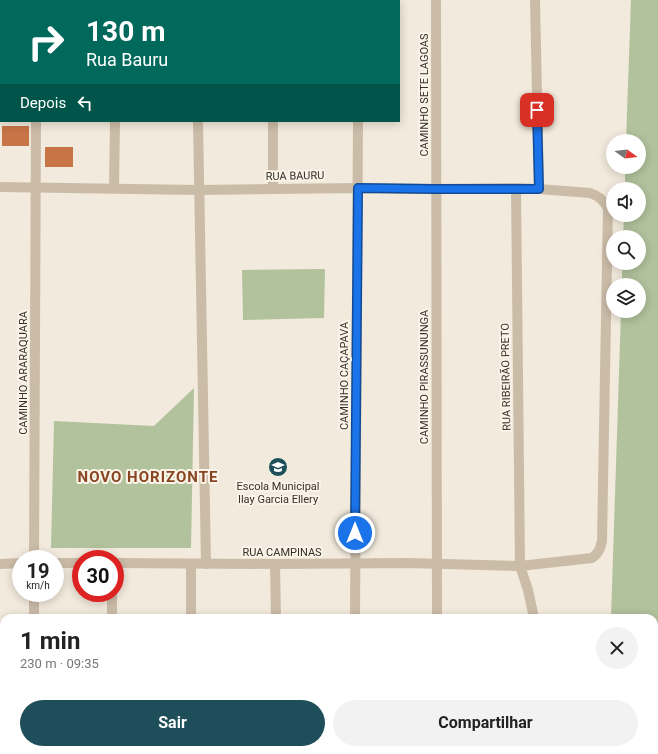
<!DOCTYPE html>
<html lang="pt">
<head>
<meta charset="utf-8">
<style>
	:root { --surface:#fff; --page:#f2f2f2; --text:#222; --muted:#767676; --accent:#1d4e59 }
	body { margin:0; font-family:Roboto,sans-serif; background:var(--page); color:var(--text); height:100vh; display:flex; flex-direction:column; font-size:15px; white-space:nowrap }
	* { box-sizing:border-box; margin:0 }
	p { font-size:13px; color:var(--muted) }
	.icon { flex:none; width:22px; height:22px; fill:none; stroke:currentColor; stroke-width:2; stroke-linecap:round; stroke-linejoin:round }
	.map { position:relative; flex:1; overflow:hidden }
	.panel { position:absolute; left:0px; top:614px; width:658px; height:140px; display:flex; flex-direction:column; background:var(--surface); border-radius:12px 12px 0 0; box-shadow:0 2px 10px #0003 }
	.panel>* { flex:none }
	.hud { position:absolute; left:0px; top:0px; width:400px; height:122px; box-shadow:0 2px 10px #0003; background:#00695c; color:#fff; overflow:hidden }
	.needle { width:26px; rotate:105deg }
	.fabs { position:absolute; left:606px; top:134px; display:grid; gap:8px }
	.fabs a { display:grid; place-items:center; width:40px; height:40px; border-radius:50%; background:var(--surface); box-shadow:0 2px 10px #0003; font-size:20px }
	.speed { position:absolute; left:12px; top:550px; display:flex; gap:8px; font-size:20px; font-weight:700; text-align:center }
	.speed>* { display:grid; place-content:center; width:52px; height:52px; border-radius:50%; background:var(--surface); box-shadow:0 2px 10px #0003; line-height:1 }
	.speed small { font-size:10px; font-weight:400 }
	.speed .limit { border:6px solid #d22; background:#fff; color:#111 }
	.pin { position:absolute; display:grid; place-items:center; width:34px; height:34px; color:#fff; margin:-17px; border-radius:8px; box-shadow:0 2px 6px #0006 }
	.me { position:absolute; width:44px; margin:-22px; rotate:0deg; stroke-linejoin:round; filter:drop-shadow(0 0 3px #0008) }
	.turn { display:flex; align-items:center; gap:14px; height:84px; padding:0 20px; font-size:18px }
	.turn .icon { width:52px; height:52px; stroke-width:2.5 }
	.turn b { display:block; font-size:28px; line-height:34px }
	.then { display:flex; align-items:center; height:38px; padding:0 20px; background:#0003; gap:8px; font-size:15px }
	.round { display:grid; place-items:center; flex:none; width:42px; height:42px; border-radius:21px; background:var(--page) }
	.headline { display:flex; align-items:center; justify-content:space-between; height:68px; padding:0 20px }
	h1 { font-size:24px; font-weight:700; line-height:30px }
	.primary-button { display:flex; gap:8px; margin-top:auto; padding:8px 20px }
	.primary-button a { flex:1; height:46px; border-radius:24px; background:var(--accent); color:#fff; font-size:16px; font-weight:700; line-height:46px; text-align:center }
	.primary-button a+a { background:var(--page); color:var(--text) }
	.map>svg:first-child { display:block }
	.green { fill:#b1c29c }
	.building { fill:#c77446 }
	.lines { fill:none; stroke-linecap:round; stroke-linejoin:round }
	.minor { stroke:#cbbca8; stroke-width:10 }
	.route-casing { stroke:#114b97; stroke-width:10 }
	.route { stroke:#1a73e8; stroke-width:7 }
	.labels { text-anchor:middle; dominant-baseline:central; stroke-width:4; stroke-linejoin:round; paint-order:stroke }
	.street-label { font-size:11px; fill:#372f28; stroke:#faf4e9 }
	.poi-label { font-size:11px; fill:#372f28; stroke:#faf4e9 }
	.district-label { font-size:15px; font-weight:bold; letter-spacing:1px; fill:#874521; stroke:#faf4e9 }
</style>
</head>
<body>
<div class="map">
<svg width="658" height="754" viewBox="0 0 658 754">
	<rect width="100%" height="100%" fill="#f2eadc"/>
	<g class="green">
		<polygon points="631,0 658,0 658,754 607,754 607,750 654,750 654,618 611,618 621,311 639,311 639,285 622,285 622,263 639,263 639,237 623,237 624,215 639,215 639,189 625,189 625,167 639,167 639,141 626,141"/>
		<polygon points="325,269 324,318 243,320 242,270"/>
		<polygon points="194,388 191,548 51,548 54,421 154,426"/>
	</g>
	<g class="building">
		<rect x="2" y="126" width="27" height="20"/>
		<rect x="45" y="147" width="28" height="20"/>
	</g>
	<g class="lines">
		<g class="minor">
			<polyline points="35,0 35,1"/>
			<polyline points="197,0 197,1"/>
			<polyline points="436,0 437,618"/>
			<polyline points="535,0 539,189"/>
			<polyline points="115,1 115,0"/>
			<polyline points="273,1 273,0"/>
			<polyline points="358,1 358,0"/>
			<polyline points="198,121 206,564"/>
			<path d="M0 187 198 190 358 188 435 189 516 188 539 189 590 193C599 196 603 200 608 208L602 541C600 549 599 553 592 558L520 566 407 563 275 564 115 563"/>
			<polyline points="114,188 115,121"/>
			<polyline points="516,188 520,566 528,590 534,618"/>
			<polyline points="273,189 273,121"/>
			<polyline points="34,559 36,121"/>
			<polyline points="55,563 81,563"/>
			<polyline points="0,564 21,563"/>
			<polyline points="275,564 276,618"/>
			<polyline points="34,618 34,593"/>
			<polyline points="112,618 112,593"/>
			<polyline points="191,618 191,564"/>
			<polyline points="355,618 358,121"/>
			<polyline points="276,750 276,754"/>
			<polyline points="356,750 356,754"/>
			<polyline points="437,750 437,754"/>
			<polyline points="536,750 536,754"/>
			<polyline points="33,754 33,750"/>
			<polyline points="112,754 112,750"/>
			<polyline points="191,754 191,750"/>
		</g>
	</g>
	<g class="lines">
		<defs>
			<polyline id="route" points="355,533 358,188 435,189 539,189 537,110"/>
		</defs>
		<use href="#route" class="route-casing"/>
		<use href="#route" class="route"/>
	</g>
	<defs>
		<symbol id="school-disc" viewBox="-11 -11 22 22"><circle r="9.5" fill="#1d4e59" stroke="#faf4e9"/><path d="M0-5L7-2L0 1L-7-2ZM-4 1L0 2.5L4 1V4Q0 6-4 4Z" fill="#fff"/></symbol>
	</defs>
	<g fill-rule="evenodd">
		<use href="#school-disc" x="267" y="456" width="22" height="22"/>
	</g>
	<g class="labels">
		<g class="street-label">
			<text transform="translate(424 95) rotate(-90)">CAMINHO SETE LAGOAS</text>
			<text transform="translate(295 176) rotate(-1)">RUA BAURU</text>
			<text transform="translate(23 373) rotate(-90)">CAMINHO ARARAQUARA</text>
			<text transform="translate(344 376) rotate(-90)">CAMINHO CAÇAPAVA</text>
			<text transform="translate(424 377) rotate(-90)">CAMINHO PIRASSUNUNGA</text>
			<text transform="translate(506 377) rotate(-91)">RUA RIBEIRÃO PRETO</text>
			<text x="282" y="552">RUA CAMPINAS</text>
		</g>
		<g class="poi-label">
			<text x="278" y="486">Escola Municipal<tspan x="278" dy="13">Ilay Garcia Ellery</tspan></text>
		</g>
		<g class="district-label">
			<text x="148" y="477">NOVO HORIZONTE</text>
		</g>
	</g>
</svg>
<div class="fabs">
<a><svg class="needle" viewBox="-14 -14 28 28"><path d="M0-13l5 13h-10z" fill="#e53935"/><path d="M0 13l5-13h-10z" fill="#767676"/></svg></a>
<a><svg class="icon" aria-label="sound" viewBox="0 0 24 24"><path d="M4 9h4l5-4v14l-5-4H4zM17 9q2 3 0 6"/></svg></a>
<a><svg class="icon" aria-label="search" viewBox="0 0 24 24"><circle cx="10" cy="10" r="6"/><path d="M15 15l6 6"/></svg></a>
<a><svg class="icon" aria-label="layers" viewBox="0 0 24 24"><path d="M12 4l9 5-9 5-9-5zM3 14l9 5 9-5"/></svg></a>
</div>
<div class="speed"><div>19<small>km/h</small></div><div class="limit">30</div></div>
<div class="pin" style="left:537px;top:110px;background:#d93025"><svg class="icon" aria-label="arrive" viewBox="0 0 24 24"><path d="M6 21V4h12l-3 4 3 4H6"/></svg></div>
<svg class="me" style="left:355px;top:533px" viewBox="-20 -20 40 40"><circle r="17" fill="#1a73e8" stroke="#fff" stroke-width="3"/><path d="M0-11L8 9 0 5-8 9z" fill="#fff"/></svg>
<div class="hud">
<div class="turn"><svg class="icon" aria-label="right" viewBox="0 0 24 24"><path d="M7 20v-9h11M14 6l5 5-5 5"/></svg><div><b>130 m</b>Rua Bauru</div></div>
<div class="then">Depois<svg class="icon" aria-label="left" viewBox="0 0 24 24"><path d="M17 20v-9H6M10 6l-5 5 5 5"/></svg></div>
</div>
<section class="panel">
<div class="headline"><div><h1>1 min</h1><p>230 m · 09:35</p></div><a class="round"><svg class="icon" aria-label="close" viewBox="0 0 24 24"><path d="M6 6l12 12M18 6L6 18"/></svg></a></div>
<div class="primary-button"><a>Sair</a><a>Compartilhar</a></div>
</section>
</div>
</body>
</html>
